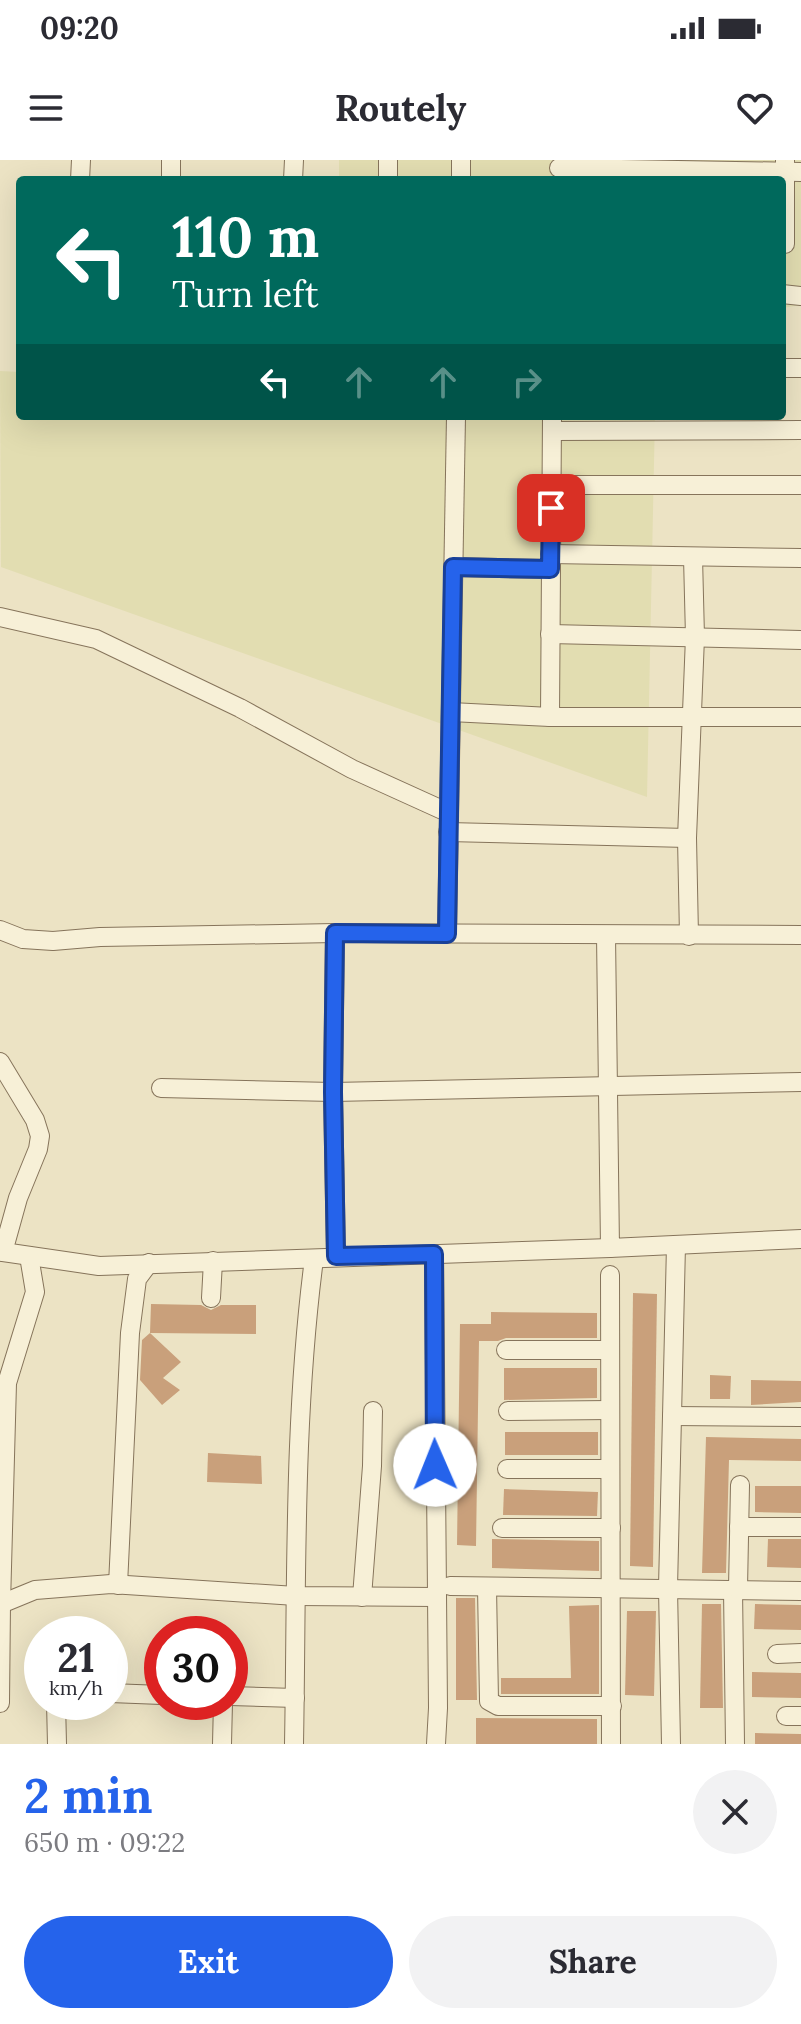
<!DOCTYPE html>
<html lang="en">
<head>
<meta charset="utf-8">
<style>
	:root { --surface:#fff; --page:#f2f2f3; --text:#2b2b33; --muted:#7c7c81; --accent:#2563eb }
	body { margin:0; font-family:Lora,serif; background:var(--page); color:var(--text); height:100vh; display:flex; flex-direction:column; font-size:30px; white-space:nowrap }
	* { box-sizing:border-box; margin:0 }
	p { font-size:26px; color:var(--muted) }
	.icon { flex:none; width:44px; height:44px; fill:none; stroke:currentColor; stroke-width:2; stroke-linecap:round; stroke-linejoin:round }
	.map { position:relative; height:1584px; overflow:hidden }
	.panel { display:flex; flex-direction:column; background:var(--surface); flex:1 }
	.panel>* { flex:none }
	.guide { position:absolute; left:16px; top:16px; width:770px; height:244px; border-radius:8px; box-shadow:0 8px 32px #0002; background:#00695c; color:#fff; overflow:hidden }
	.speed { position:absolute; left:24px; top:1456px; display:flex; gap:16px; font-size:40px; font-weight:700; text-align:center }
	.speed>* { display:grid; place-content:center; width:104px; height:104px; border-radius:50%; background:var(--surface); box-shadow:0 8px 32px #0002; line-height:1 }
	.speed small { font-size:20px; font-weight:400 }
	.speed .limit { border:12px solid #d22; background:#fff; color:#111 }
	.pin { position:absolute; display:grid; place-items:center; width:68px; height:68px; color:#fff; margin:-34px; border-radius:16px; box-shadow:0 4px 12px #0006 }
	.me { position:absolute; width:88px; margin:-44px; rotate:359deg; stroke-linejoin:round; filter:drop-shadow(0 0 6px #0008) }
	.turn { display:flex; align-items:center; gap:28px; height:168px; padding:0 24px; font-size:36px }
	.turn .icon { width:104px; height:104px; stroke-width:2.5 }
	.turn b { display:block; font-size:56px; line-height:68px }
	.lanes { display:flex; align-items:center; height:76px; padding:0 24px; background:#0003; justify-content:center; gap:40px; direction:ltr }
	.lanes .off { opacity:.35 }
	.round { display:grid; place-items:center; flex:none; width:84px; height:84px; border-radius:42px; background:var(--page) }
	.head { display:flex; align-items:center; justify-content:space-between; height:136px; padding:0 24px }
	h1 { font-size:48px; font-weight:700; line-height:60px; color:var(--accent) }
	.action { display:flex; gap:16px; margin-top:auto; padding:16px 24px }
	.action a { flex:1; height:92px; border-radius:48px; background:var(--accent); color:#fff; font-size:32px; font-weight:700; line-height:92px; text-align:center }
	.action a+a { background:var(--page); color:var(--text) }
	.status { display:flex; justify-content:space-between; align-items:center; height:56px; padding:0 40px; background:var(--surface); direction:ltr }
	.status svg { height:22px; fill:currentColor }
	header { display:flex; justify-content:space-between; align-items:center; height:104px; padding:0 24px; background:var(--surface); font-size:36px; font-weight:700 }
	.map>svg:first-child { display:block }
	.farmland { fill:#e2ddb1 }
	.building { fill:#c9a07b }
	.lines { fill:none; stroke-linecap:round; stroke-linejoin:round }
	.minor-casing { stroke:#86745b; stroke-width:20 }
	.minor { stroke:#f7f0d7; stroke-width:18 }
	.route-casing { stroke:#184099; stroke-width:20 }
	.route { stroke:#2563eb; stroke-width:14 }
</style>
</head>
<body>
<div class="status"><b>09:20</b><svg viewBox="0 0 49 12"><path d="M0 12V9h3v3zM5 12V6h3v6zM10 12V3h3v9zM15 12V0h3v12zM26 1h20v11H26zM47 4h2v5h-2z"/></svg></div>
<header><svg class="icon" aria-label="menu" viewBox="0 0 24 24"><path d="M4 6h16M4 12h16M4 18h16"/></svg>Routely<svg class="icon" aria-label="heart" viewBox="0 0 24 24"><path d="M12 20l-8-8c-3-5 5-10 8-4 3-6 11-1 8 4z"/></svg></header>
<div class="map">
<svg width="801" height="1584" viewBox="0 0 801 1584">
	<rect width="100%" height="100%" fill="#ece3c4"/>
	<g class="farmland">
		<polygon points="339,0 801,0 801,145 782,148 782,20 339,20"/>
		<polygon points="0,211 20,212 20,256 655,256 647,637 1,407"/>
	</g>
	<g class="building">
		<polygon points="633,1133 657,1134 653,1407 630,1406"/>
		<polygon points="151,1144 201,1145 211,1150 221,1145 256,1145 256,1174 150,1173"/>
		<polygon points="491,1152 597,1153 597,1178 506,1178 498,1181 479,1181 476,1386 457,1385 460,1164 491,1164"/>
		<polygon points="150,1173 181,1202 163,1218 180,1230 162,1245 140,1220 142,1180"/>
		<polygon points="504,1208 597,1208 597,1238 504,1240"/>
		<polygon points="710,1215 731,1216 730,1239 710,1239"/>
		<polygon points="751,1220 801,1221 801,1242 751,1245"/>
		<rect x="505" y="1272" width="93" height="23"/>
		<polygon points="706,1277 801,1279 801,1301 729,1300 726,1413 702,1413"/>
		<polygon points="208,1293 261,1296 262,1324 207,1322"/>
		<polygon points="755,1326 801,1326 801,1353 755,1352"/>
		<polygon points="504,1329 598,1332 597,1356 503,1355"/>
		<polygon points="492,1379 599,1381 599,1411 492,1408"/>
		<polygon points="768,1379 801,1379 801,1408 767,1407"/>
		<polygon points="456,1438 475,1438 477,1540 456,1540"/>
		<polygon points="702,1444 721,1444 723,1548 700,1548"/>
		<polygon points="755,1444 801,1445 801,1470 754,1469"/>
		<polygon points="599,1445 599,1534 501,1534 501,1518 571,1518 569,1446"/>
		<polygon points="627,1451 656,1451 654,1536 625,1535"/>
		<polygon points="752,1512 801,1513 801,1538 752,1537"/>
		<polygon points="476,1558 597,1559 597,1584 476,1584"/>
		<polygon points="755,1573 801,1574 801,1584 755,1584"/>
	</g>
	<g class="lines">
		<defs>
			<g id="minor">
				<polyline points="559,8 801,12"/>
				<polyline points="80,20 81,0"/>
				<polyline points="171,20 171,0"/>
				<polyline points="293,20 294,0"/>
				<polyline points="388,20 388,0"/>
				<polyline points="461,20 461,0"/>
				<polyline points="785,84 785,0"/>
				<polyline points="782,134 801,136"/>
				<polyline points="782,208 801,208"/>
				<polyline points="552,271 801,270"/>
				<polyline points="552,325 801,325"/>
				<polyline points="550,394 801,398"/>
				<polyline points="453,407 550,409"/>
				<polyline points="0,457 96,479 240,548 352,609 449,653"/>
				<polyline points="550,474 801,480"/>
				<polyline points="451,552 550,557 801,557"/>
				<polyline points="550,557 552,256"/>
				<polyline points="448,672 687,678"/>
				<polyline points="0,770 23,779 53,781 100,777 335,773 801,775"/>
				<polyline points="335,773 333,932 336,1096"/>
				<polyline points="447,774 456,256"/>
				<polyline points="606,775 610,1088 801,1079"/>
				<polyline points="689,776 687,678 695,477 693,397"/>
				<polyline points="0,902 35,960 40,976 38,989 18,1038 3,1092 0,1091"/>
				<polyline points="161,928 333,932 801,922"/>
				<polyline points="3,1092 99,1106 610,1088"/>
				<polyline points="434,1094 438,1548 436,1584"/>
				<polyline points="610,1115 611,1584"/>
				<polyline points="211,1138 213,1101"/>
				<polyline points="506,1190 610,1190"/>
				<polyline points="508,1251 610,1250"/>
				<polyline points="672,1256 801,1257"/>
				<polyline points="507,1309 610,1309"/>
				<polyline points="739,1367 801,1367"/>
				<polyline points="502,1368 611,1368"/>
				<polyline points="118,1425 130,1173 137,1119 149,1103"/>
				<polyline points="450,1426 801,1431"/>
				<polyline points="487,1427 489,1541 498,1546 612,1546"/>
				<polyline points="733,1429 735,1584"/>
				<polyline points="738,1429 740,1325"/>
				<polyline points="362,1437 372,1306 373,1251"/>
				<polyline points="1,1444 7,1223 35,1132 29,1096"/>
				<polyline points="777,1494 801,1493"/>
				<polyline points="110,1533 162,1535"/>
				<polyline points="230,1536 295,1538"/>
				<polyline points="56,1542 57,1584"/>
				<polyline points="0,1543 1,1444 35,1430 111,1424 296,1436 436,1437"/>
				<polyline points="786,1556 801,1556"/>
				<polyline points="222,1584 223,1542"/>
				<path d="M294 1584C297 1422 293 1260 314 1099"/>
				<polyline points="671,1584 668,1428 676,1085"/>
			</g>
		</defs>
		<use href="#minor" class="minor-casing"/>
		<use href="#minor" class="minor"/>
	</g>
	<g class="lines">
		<defs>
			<polyline id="route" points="435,1305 434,1094 336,1096 333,932 335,773 447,774 453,407 550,409 551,348"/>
		</defs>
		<use href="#route" class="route-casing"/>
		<use href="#route" class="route"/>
	</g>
</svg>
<div class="speed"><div>21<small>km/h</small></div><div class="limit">30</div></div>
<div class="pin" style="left:551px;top:348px;background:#d93025"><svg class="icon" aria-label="arrive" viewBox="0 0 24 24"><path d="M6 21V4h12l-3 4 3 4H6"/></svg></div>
<svg class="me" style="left:435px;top:1305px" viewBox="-20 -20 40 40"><circle r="19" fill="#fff"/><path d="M0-13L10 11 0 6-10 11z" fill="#2563eb"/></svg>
<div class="guide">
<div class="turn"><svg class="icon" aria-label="left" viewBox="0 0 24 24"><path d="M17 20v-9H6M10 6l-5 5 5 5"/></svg><div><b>110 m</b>Turn left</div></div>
<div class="lanes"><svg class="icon" aria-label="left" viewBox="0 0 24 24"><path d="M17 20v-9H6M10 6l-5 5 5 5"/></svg><svg class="icon off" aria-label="ahead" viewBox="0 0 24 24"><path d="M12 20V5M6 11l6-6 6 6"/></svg><svg class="icon off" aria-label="ahead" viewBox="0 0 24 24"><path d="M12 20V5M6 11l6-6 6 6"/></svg><svg class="icon off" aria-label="right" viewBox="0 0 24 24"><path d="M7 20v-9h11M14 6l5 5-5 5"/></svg></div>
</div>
</div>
<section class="panel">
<div class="head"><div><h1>2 min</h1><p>650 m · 09:22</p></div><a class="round"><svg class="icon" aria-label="close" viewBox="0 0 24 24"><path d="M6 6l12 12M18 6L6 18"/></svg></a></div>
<div class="action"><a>Exit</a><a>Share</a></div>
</section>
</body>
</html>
